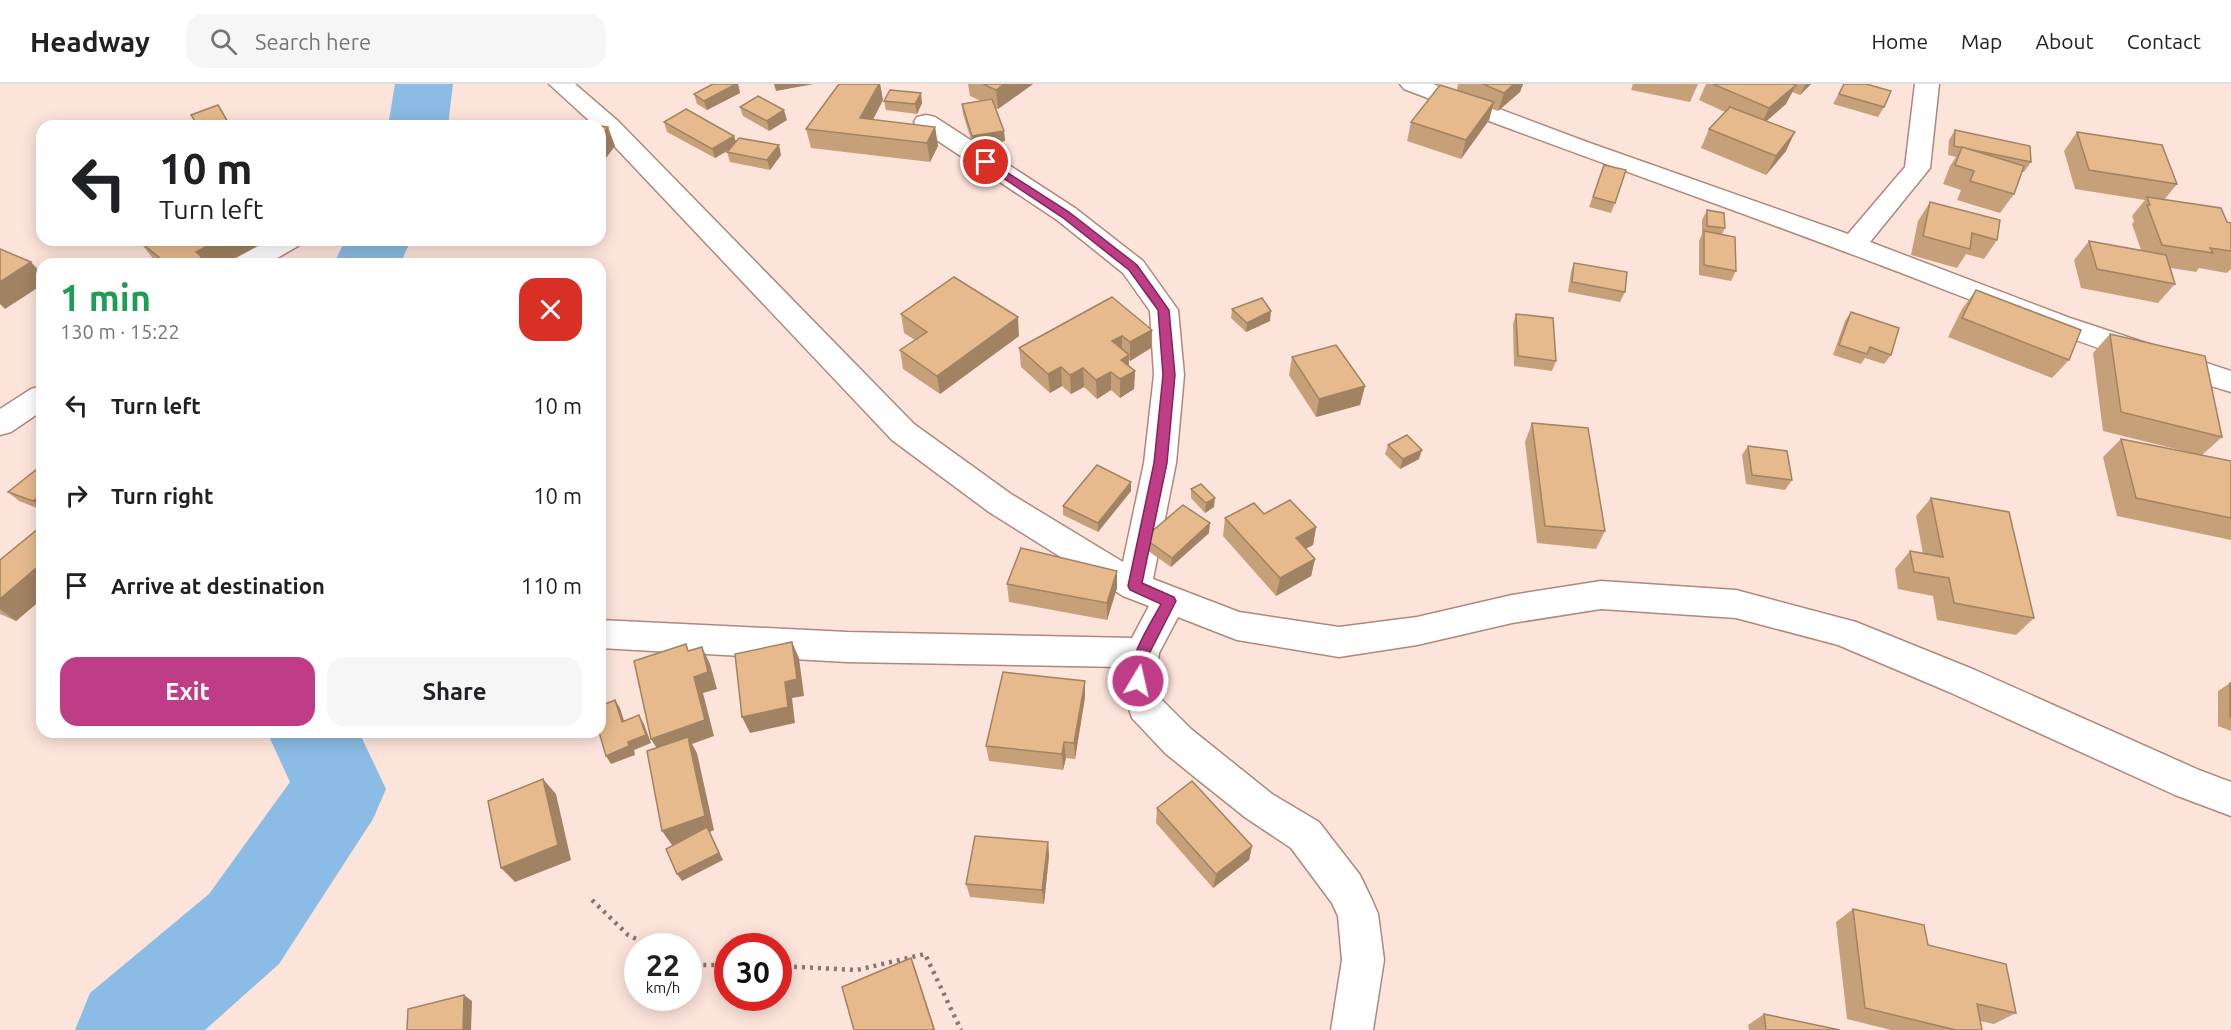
<!DOCTYPE html>
<html lang="en">
<head>
<meta charset="utf-8">
<style>
	:root { --surface:#fff; --page:#f6f6f6; --text:#202124; --muted:#757577; --line:#e0e0e0; --accent:#be3d86 }
	body { margin:0; font-family:Ubuntu,sans-serif; background:var(--page); color:var(--text); height:100vh; display:flex; flex-direction:column; font-size:22px; white-space:nowrap }
	* { box-sizing:border-box; margin:0 }
	p { font-size:20px; color:var(--muted) }
	.icon { flex:none; width:33px; height:33px; fill:none; stroke:currentColor; stroke-width:2; stroke-linecap:round; stroke-linejoin:round }
	.map { position:relative; flex:1; overflow:hidden }
	.panel { position:absolute; left:36px; top:174px; width:570px; height:480px; display:flex; flex-direction:column; background:var(--surface); border-radius:18px; box-shadow:0 3px 15px #0003 }
	.panel>* { flex:none }
	.guide { position:absolute; left:36px; top:36px; width:570px; height:126px; border-radius:18px; box-shadow:0 3px 15px #0003; background:#fff; color:var(--text); overflow:hidden }
	.speed { position:absolute; left:624px; top:849px; display:flex; gap:12px; font-size:30px; font-weight:700; text-align:center }
	.speed>* { display:grid; place-content:center; width:78px; height:78px; border-radius:50%; background:var(--surface); box-shadow:0 3px 15px #0003; line-height:1 }
	.speed small { font-size:15px; font-weight:400 }
	.speed .limit { border:9px solid #d22; background:#fff; color:#111 }
	.pin { position:absolute; display:grid; place-items:center; width:51px; height:51px; color:#fff; margin:-26px; border:3px solid #fff; border-radius:50%; box-shadow:0 2px 6px #0007 }
	.me { position:absolute; width:66px; margin:-33px; rotate:9deg; stroke-linejoin:round; filter:drop-shadow(0 0 4px #0008) }
	.turn { display:flex; align-items:center; gap:21px; height:126px; padding:0 24px; font-size:27px }
	.turn .icon { width:78px; height:78px; stroke-width:2.5 }
	.turn b { display:block; font-size:42px; line-height:51px }
	.round { display:grid; place-items:center; flex:none; width:63px; height:63px; border-radius:18px; background:var(--page) }
	.head { display:flex; align-items:center; justify-content:space-between; height:102px; padding:0 24px }
	h1 { font-size:36px; font-weight:700; line-height:45px; color:#1e9e55 }
	.primary-button { display:flex; gap:12px; margin-top:auto; padding:12px 24px }
	.primary-button a { flex:1; height:69px; border-radius:18px; background:var(--accent); color:#fff; font-size:24px; font-weight:700; line-height:69px; text-align:center }
	.primary-button a+a { background:var(--page); color:var(--text) }
	ul { padding:0; list-style:none }
	li { display:flex; align-items:center; gap:18px; height:90px; padding:0 24px }
	li div { flex:1 }
	li b { display:block; font-size:22px }
	li em { font-style:normal }
	header { display:flex; align-items:center; gap:36px; box-sizing:border-box; height:84px; padding:0 30px; background:var(--surface); border-bottom:2px solid var(--line) }
	header strong { font-size:28px }
	nav { display:flex; gap:33px; margin-inline-start:auto; font-size:21px }
	.search { width:420px; height:54px; background:var(--page); display:flex; align-items:center; gap:15px; box-sizing:border-box; padding:0 21px; border-radius:18px; color:var(--muted); font-size:22px }
	.map>svg:first-child { display:block }
	.lines { fill:none; stroke-linecap:round; stroke-linejoin:round }
	.river { fill:#8abce5; fill-rule:evenodd }
	.street-casing { stroke:#ae887b; stroke-width:3 }
	.path { stroke:#87756e; stroke-width:4.5; stroke-dasharray:3 5; stroke-linecap:butt }
	.street { fill:#fff; fill-rule:evenodd }
	.wall { fill:#c6a078 }
	.shaded-wall { fill:#a18262 }
	.building { fill:#e6ba8c; stroke:#a18262; stroke-width:1.5 }
	.route { fill:#be3d86; stroke:#7c2857; stroke-width:1.5 }
</style>
</head>
<body>
<header>
<strong>Headway</strong>
<div class="search"><svg class="icon" aria-label="search" viewBox="0 0 24 24"><circle cx="10" cy="10" r="6"/><path d="M15 15l6 6"/></svg>Search here</div>
<nav><a>Home</a><a>Map</a><a>About</a><a>Contact</a></nav>
</header>
<div class="map">
<svg width="2231" height="946" viewBox="0 0 2231 946">
	<rect width="100%" height="100%" fill="#fde4db"/>
	<g class="lines">
		<g class="river">
			<polygon points="395,0 453,0 448,42 388,42"/>
			<polygon points="345,156 411,156 400,180 334,180"/>
			<polygon points="267,648 359,648 386,705 373,735 279,880 205,946 75,946 90,909 209,810 290,698"/>
		</g>
		<defs>
			<g id="street">
				<polygon points="549,0 575,0 618,37 914,340 1011,410 1123,478 1144,379 1154,291 1150,227 1123,189 1057,136 917,43 914,38 917,33 926,31 935,33 1075,124 1143,177 1178,226 1184,291 1176,379 1153,495 1239,528 1339,543 1417,533 1512,511 1601,497 1736,506 1856,538 1975,586 2199,686 2231,698 2231,732 2175,711 1949,608 1838,561 1736,534 1601,525 1512,539 1417,561 1339,573 1237,556 1178,533 1159,569 1156,597 1161,615 1191,645 1272,710 1319,738 1360,791 1372,816 1378,830 1384,876 1373,946 1331,946 1342,876 1338,832 1332,819 1291,764 1246,734 1197,695 1165,669 1132,634 1120,597 1122,583 847,578 600,564 600,536 847,548 1132,554 1149,522 1123,512 989,428 892,356 600,47 600,42 595,42"/>
				<path d="M1400 0H1433L1587 58 1848 150 1905 83 1915 0H1939L1930 84 1870 158 2070 234 2231 287V308C2099 269 1972 215 1843 167 1697 112 1550 61 1404 5Z"/>
				<polygon points="269,156 302,156 298,162 267,180 233,180 236,174"/>
				<polygon points="42,302 42,327 11,348 0,351 0,325 31,305"/>
			</g>
		</defs>
		<use href="#street" class="street-casing"/>
		<g class="path">
			<polyline points="592,816 628,851 651,862"/>
			<polyline points="688,877 699,881 728,881"/>
			<polyline points="778,882 857,886 925,870 961,946"/>
		</g>
		<use href="#street" class="street"/>
	</g>
	<g class="wall">
		<polygon points="713,0 738,0 740,9 707,26 697,20 694,10"/>
		<polygon points="839,0 880,0 883,16 873,36 935,43 938,62 930,78 811,64 806,45"/>
		<polygon points="968,0 1033,0 998,25 995,24 1004,47 1005,57 973,62 963,30 962,20 981,17 970,12"/>
		<polygon points="1458,0 1523,0 1520,8 1498,27 1492,25 1489,36 1461,75 1407,57 1411,38 1457,6"/>
		<polygon points="1633,0 1698,0 1690,18 1631,6"/>
		<polygon points="1706,0 1811,0 1800,11 1792,8 1786,20 1766,37 1786,67 1766,91 1701,64 1709,45 1725,28 1699,16"/>
		<polygon points="1844,0 1884,23 1878,33 1833,20"/>
		<polygon points="884,17 922,19 917,30 886,26"/>
		<polygon points="740,23 787,36 769,47 743,32"/>
		<polygon points="664,38 734,52 736,58 781,71 770,86 730,78 727,68 729,66 715,74 667,48"/>
		<polygon points="1955,46 2031,78 2024,88 2022,88 2014,110 2000,129 1957,116 1961,106 1943,100 1950,82 1956,73 1948,71 1949,56"/>
		<polygon points="2077,48 2177,100 2164,116 2231,139 2231,185 2227,189 2199,184 2196,188 2171,184 2175,200 2158,219 2081,204 2074,176 2089,157 2141,166 2132,140 2134,137 2132,132 2145,116 2075,105 2064,67"/>
		<polygon points="1604,81 1615,119 1611,129 1589,123"/>
		<polygon points="1930,118 1997,156 1984,175 1966,170 1957,184 1911,171 1918,137"/>
		<polygon points="1707,126 1725,144 1722,150 1736,187 1731,197 1699,191 1699,157 1702,150 1702,136"/>
		<polygon points="138,156 269,156 223,180 159,180 152,173"/>
		<polygon points="1574,179 1625,208 1620,218 1568,208 1571,188"/>
		<polygon points="1976,206 2069,276 2052,294 1948,253 1962,225"/>
		<polygon points="1232,225 1270,237 1246,248 1231,234"/>
		<polygon points="1851,228 1891,271 1884,280 1865,274 1861,280 1833,271 1845,237"/>
		<polygon points="901,230 1019,252 940,310 903,285 900,266 915,256 904,249"/>
		<polygon points="1516,230 1556,277 1552,287 1514,282 1513,240"/>
		<polygon points="1152,246 1151,264 1130,277 1129,276 1129,282 1135,287 1134,305 1120,314 1111,306 1097,315 1084,303 1071,310 1062,302 1050,309 1021,283 1019,264"/>
		<polygon points="2110,250 2222,353 2202,371 2231,377 2231,456 2117,432 2103,373 2121,355 2200,371 2103,347 2093,269"/>
		<polygon points="1292,273 1365,302 1360,321 1316,333 1289,291"/>
		<polygon points="1532,339 1605,447 1596,465 1537,459 1525,358"/>
		<polygon points="1388,361 1419,375 1400,385 1385,370"/>
		<polygon points="1748,362 1792,396 1785,406 1746,400 1742,371"/>
		<polygon points="42,381 42,426 19,417 8,408"/>
		<polygon points="1191,405 1214,423 1205,429 1191,414"/>
		<polygon points="1131,407 1098,448 1063,431 1063,422"/>
		<polygon points="1931,414 2034,534 2016,551 1937,536 1933,512 1898,505 1895,485 1910,467 1923,470 1916,432"/>
		<polygon points="1264,430 1316,443 1313,461 1305,465 1315,475 1311,492 1276,512 1223,452 1225,434"/>
		<polygon points="42,447 42,515 16,537 0,530 0,476"/>
		<polygon points="1209,449 1171,483 1144,464 1144,454"/>
		<polygon points="1007,500 1117,504 1107,536 1009,518"/>
		<polygon points="2230,599 2231,599 2231,647 2218,642 2218,607"/>
		<polygon points="1085,613 1075,675 1066,674 1063,686 989,677 986,662"/>
		<polygon points="1157,724 1252,762 1249,776 1213,804 1156,739"/>
		<polygon points="1048,758 1049,772 1044,820 970,813 966,800"/>
		<polygon points="1853,825 1928,861 2016,929 1994,940 1980,937 1982,946 1891,946 1847,935 1836,838"/>
		<polygon points="1764,930 1840,946 1749,946 1748,941"/>
	</g>
	<g class="shaded-wall">
		<polygon points="736,0 738,0 740,9 707,26 704,17"/>
		<polygon points="774,0 814,0 776,7"/>
		<polygon points="875,0 880,0 883,16 864,52 860,34"/>
		<polygon points="1004,0 1033,0 998,25 996,6"/>
		<polygon points="1514,0 1523,0 1520,8 1498,27 1504,9"/>
		<polygon points="1806,0 1811,0 1800,11 1805,1"/>
		<polygon points="1796,1 1786,20 1760,43 1769,24"/>
		<polygon points="921,9 922,19 917,30 915,20"/>
		<polygon points="1494,18 1489,36 1461,75 1466,56"/>
		<polygon points="218,21 231,42 216,42"/>
		<polygon points="784,26 787,36 769,47 767,37"/>
		<polygon points="608,43 615,62 600,82 600,53"/>
		<polygon points="935,43 938,62 930,78 927,59"/>
		<polygon points="1004,47 1005,57 973,62 972,52"/>
		<polygon points="1795,48 1786,67 1766,91 1776,72"/>
		<polygon points="734,52 737,61 715,74 712,65"/>
		<polygon points="779,61 781,71 770,86 767,76"/>
		<polygon points="219,156 269,156 223,180 189,180 196,168"/>
		<polygon points="31,178 42,190 42,201 5,225 0,220 0,198"/>
		<polygon points="1271,227 1270,237 1246,248 1247,239"/>
		<polygon points="1018,233 1019,252 940,310 937,292"/>
		<polygon points="1152,246 1151,264 1130,277 1130,258"/>
		<polygon points="1122,252 1122,270 1112,257"/>
		<polygon points="1129,271 1128,290 1121,276"/>
		<polygon points="1061,283 1062,302 1050,309 1048,290"/>
		<polygon points="1083,284 1084,303 1071,310 1070,291"/>
		<polygon points="1135,287 1134,305 1120,314 1120,295"/>
		<polygon points="1111,288 1111,306 1097,315 1096,296"/>
		<polygon points="1365,302 1360,321 1316,333 1319,315"/>
		<polygon points="1422,366 1419,375 1400,385 1403,375"/>
		<polygon points="1131,398 1131,407 1098,448 1098,439"/>
		<polygon points="42,410 42,425 33,417"/>
		<polygon points="1215,414 1214,423 1205,429 1206,419"/>
		<polygon points="1210,439 1209,449 1171,483 1172,474"/>
		<polygon points="1316,443 1313,461 1292,472 1296,454"/>
		<polygon points="1315,475 1311,492 1276,512 1280,494"/>
		<polygon points="42,479 42,515 16,537 0,525 0,515"/>
		<polygon points="1117,487 1117,504 1107,536 1107,519"/>
		<polygon points="792,558 799,574 804,612 792,614 795,639 750,649 742,633 785,598"/>
		<polygon points="702,563 710,580 717,605 703,609 714,652 692,660 697,669 714,746 710,748 723,776 682,797 677,790 672,761 662,747 661,671 651,655 694,593"/>
		<polygon points="1085,597 1085,613 1075,675 1074,659"/>
		<polygon points="615,616 620,624 627,646 622,638"/>
		<polygon points="639,631 644,640 651,659 634,666 635,671 611,680 606,672 628,658"/>
		<polygon points="1064,658 1066,674 1063,686 1062,670"/>
		<polygon points="543,695 556,710 571,776 515,798 501,784"/>
		<polygon points="1048,758 1049,772 1044,820 1042,806"/>
		<polygon points="1252,762 1249,776 1213,804 1216,790"/>
		<polygon points="911,874 916,887 935,946 931,946"/>
		<polygon points="464,911 472,917 471,946 463,946"/>
	</g>
	<g class="building">
		<polygon points="713,0 736,0 704,17 694,10"/>
		<polygon points="839,0 879,0 860,34 935,43 927,59 806,45"/>
		<polygon points="983,0 1004,0 996,6"/>
		<polygon points="1483,0 1514,0 1504,9"/>
		<polygon points="1713,0 1793,0 1796,1 1769,24"/>
		<polygon points="1844,0 1866,0 1891,7 1884,23 1839,10"/>
		<polygon points="1440,1 1494,18 1466,56 1411,38"/>
		<polygon points="890,6 921,9 915,20 884,17"/>
		<polygon points="758,12 784,26 767,37 740,23"/>
		<polygon points="992,15 1004,47 972,52 962,20"/>
		<polygon points="218,21 228,38 216,42 198,42 191,31"/>
		<polygon points="1730,23 1795,48 1776,72 1709,45"/>
		<polygon points="686,25 734,52 712,65 664,38"/>
		<polygon points="563,37 599,42 559,42"/>
		<polygon points="600,42 608,43 600,53"/>
		<polygon points="1955,46 2030,62 2031,78 1954,62"/>
		<polygon points="2077,48 2162,61 2177,100 2089,86"/>
		<polygon points="739,54 779,61 767,76 727,68"/>
		<polygon points="1962,63 2024,82 2014,110 1970,97 1974,87 1955,81"/>
		<polygon points="1604,81 1626,86 1615,119 1593,113"/>
		<polygon points="2147,113 2221,124 2227,138 2231,139 2231,167 2210,164 2213,169 2162,161 2147,121 2150,121"/>
		<polygon points="1930,118 2000,136 1997,156 1972,149 1970,165 1923,152"/>
		<polygon points="1707,126 1724,129 1725,144 1707,142"/>
		<polygon points="1704,147 1735,153 1736,187 1704,181"/>
		<polygon points="138,156 219,156 196,168 202,173 189,180 167,180"/>
		<polygon points="2089,157 2166,171 2175,200 2097,185"/>
		<polygon points="0,165 31,178 0,198"/>
		<polygon points="1574,179 1627,188 1625,208 1572,198"/>
		<polygon points="954,193 1018,233 937,292 900,266 927,248 901,230"/>
		<polygon points="1976,206 2081,246 2069,276 1962,234"/>
		<polygon points="1112,213 1152,246 1130,258 1122,252 1112,257 1129,271 1121,276 1135,287 1120,295 1111,288 1096,296 1083,284 1070,291 1061,283 1048,290 1019,264"/>
		<polygon points="1262,214 1271,227 1247,239 1232,225"/>
		<polygon points="1851,228 1899,244 1891,271 1870,263 1867,270 1839,261"/>
		<polygon points="1516,230 1553,234 1556,277 1518,272"/>
		<polygon points="2110,250 2205,272 2222,353 2121,328"/>
		<polygon points="1336,261 1365,302 1319,315 1292,273"/>
		<polygon points="1532,339 1588,344 1605,447 1545,442"/>
		<polygon points="1407,351 1422,366 1403,375 1388,361"/>
		<polygon points="2121,355 2231,377 2231,434 2136,414"/>
		<polygon points="1748,362 1787,367 1792,396 1752,391"/>
		<polygon points="42,381 42,410 33,417 8,408"/>
		<polygon points="1097,381 1131,398 1098,439 1063,422"/>
		<polygon points="1201,400 1215,414 1206,419 1191,405"/>
		<polygon points="1931,414 2009,428 2034,534 1954,519 1949,494 1914,488 1910,467 1943,473"/>
		<polygon points="1290,416 1316,443 1296,454 1315,475 1280,494 1225,434 1254,419 1264,430"/>
		<polygon points="1183,421 1210,439 1172,474 1144,454"/>
		<polygon points="38,445 42,447 42,479 0,515 0,476"/>
		<polygon points="1021,464 1117,487 1107,519 1007,500"/>
		<polygon points="792,558 797,595 785,598 788,623 742,633 735,570"/>
		<polygon points="686,560 688,567 702,563 708,588 694,593 705,636 651,655 634,577"/>
		<polygon points="1003,588 1085,597 1074,659 1064,658 1062,670 986,662"/>
		<polygon points="2230,599 2231,599 2231,634 2230,633"/>
		<polygon points="615,616 622,638 639,631 646,651 628,658 629,662 606,672 599,648 600,648 600,622"/>
		<polygon points="688,653 705,732 662,747 647,667"/>
		<polygon points="543,695 558,761 501,784 488,717"/>
		<polygon points="1192,697 1252,762 1216,790 1157,724"/>
		<polygon points="707,743 719,769 677,790 666,765"/>
		<polygon points="975,752 1048,758 1042,806 966,800"/>
		<polygon points="1853,825 1924,841 1928,861 2006,880 2016,929 1977,920 1982,946 1956,946 1865,924"/>
		<polygon points="911,874 934,945 931,946 854,946 842,903"/>
		<polygon points="464,911 463,946 407,946 408,925"/>
		<polygon points="1764,930 1840,946 1766,946"/>
	</g>
	<path class="route" d="M986 75 1069 128 1137 181 1169 226 1175 291 1167 379 1142 499 1174 513 1176 517 1149 570 1143 601 1138 603 1133 601C1123 580 1151 539 1161 520L1130 506 1128 502 1154 379 1163 291 1158 226 1129 186 1062 133 982 80V76Z"/>
</svg>
<div class="speed"><div>22<small>km/h</small></div><div class="limit">30</div></div>
<div class="pin" style="left:986px;top:78px;background:#d93025"><svg class="icon" aria-label="arrive" viewBox="0 0 24 24"><path d="M6 21V4h12l-3 4 3 4H6"/></svg></div>
<svg class="me" style="left:1138px;top:597px" viewBox="-20 -20 40 40"><circle r="17" fill="#be3d86" stroke="#fff" stroke-width="3"/><path d="M0-11L8 9 0 5-8 9z" fill="#fff"/></svg>
<div class="guide">
<div class="turn"><svg class="icon" aria-label="left" viewBox="0 0 24 24"><path d="M17 20v-9H6M10 6l-5 5 5 5"/></svg><div><b>10 m</b>Turn left</div></div>
</div>
<section class="panel">
<div class="head"><div><h1>1 min</h1><p>130 m · 15:22</p></div><a class="round" style="background:#d93025;color:#fff"><svg class="icon" aria-label="close" viewBox="0 0 24 24"><path d="M6 6l12 12M18 6L6 18"/></svg></a></div>
<ul>
<li><svg class="icon" aria-label="left" viewBox="0 0 24 24"><path d="M17 20v-9H6M10 6l-5 5 5 5"/></svg><div><b>Turn left</b></div><em>10 m</em></li>
<li><svg class="icon" aria-label="right" viewBox="0 0 24 24"><path d="M7 20v-9h11M14 6l5 5-5 5"/></svg><div><b>Turn right</b></div><em>10 m</em></li>
<li><svg class="icon" aria-label="arrive" viewBox="0 0 24 24"><path d="M6 21V4h12l-3 4 3 4H6"/></svg><div><b>Arrive at destination</b></div><em>110 m</em></li>
</ul>
<div class="primary-button"><a>Exit</a><a>Share</a></div>
</section>
</div>
</body>
</html>
